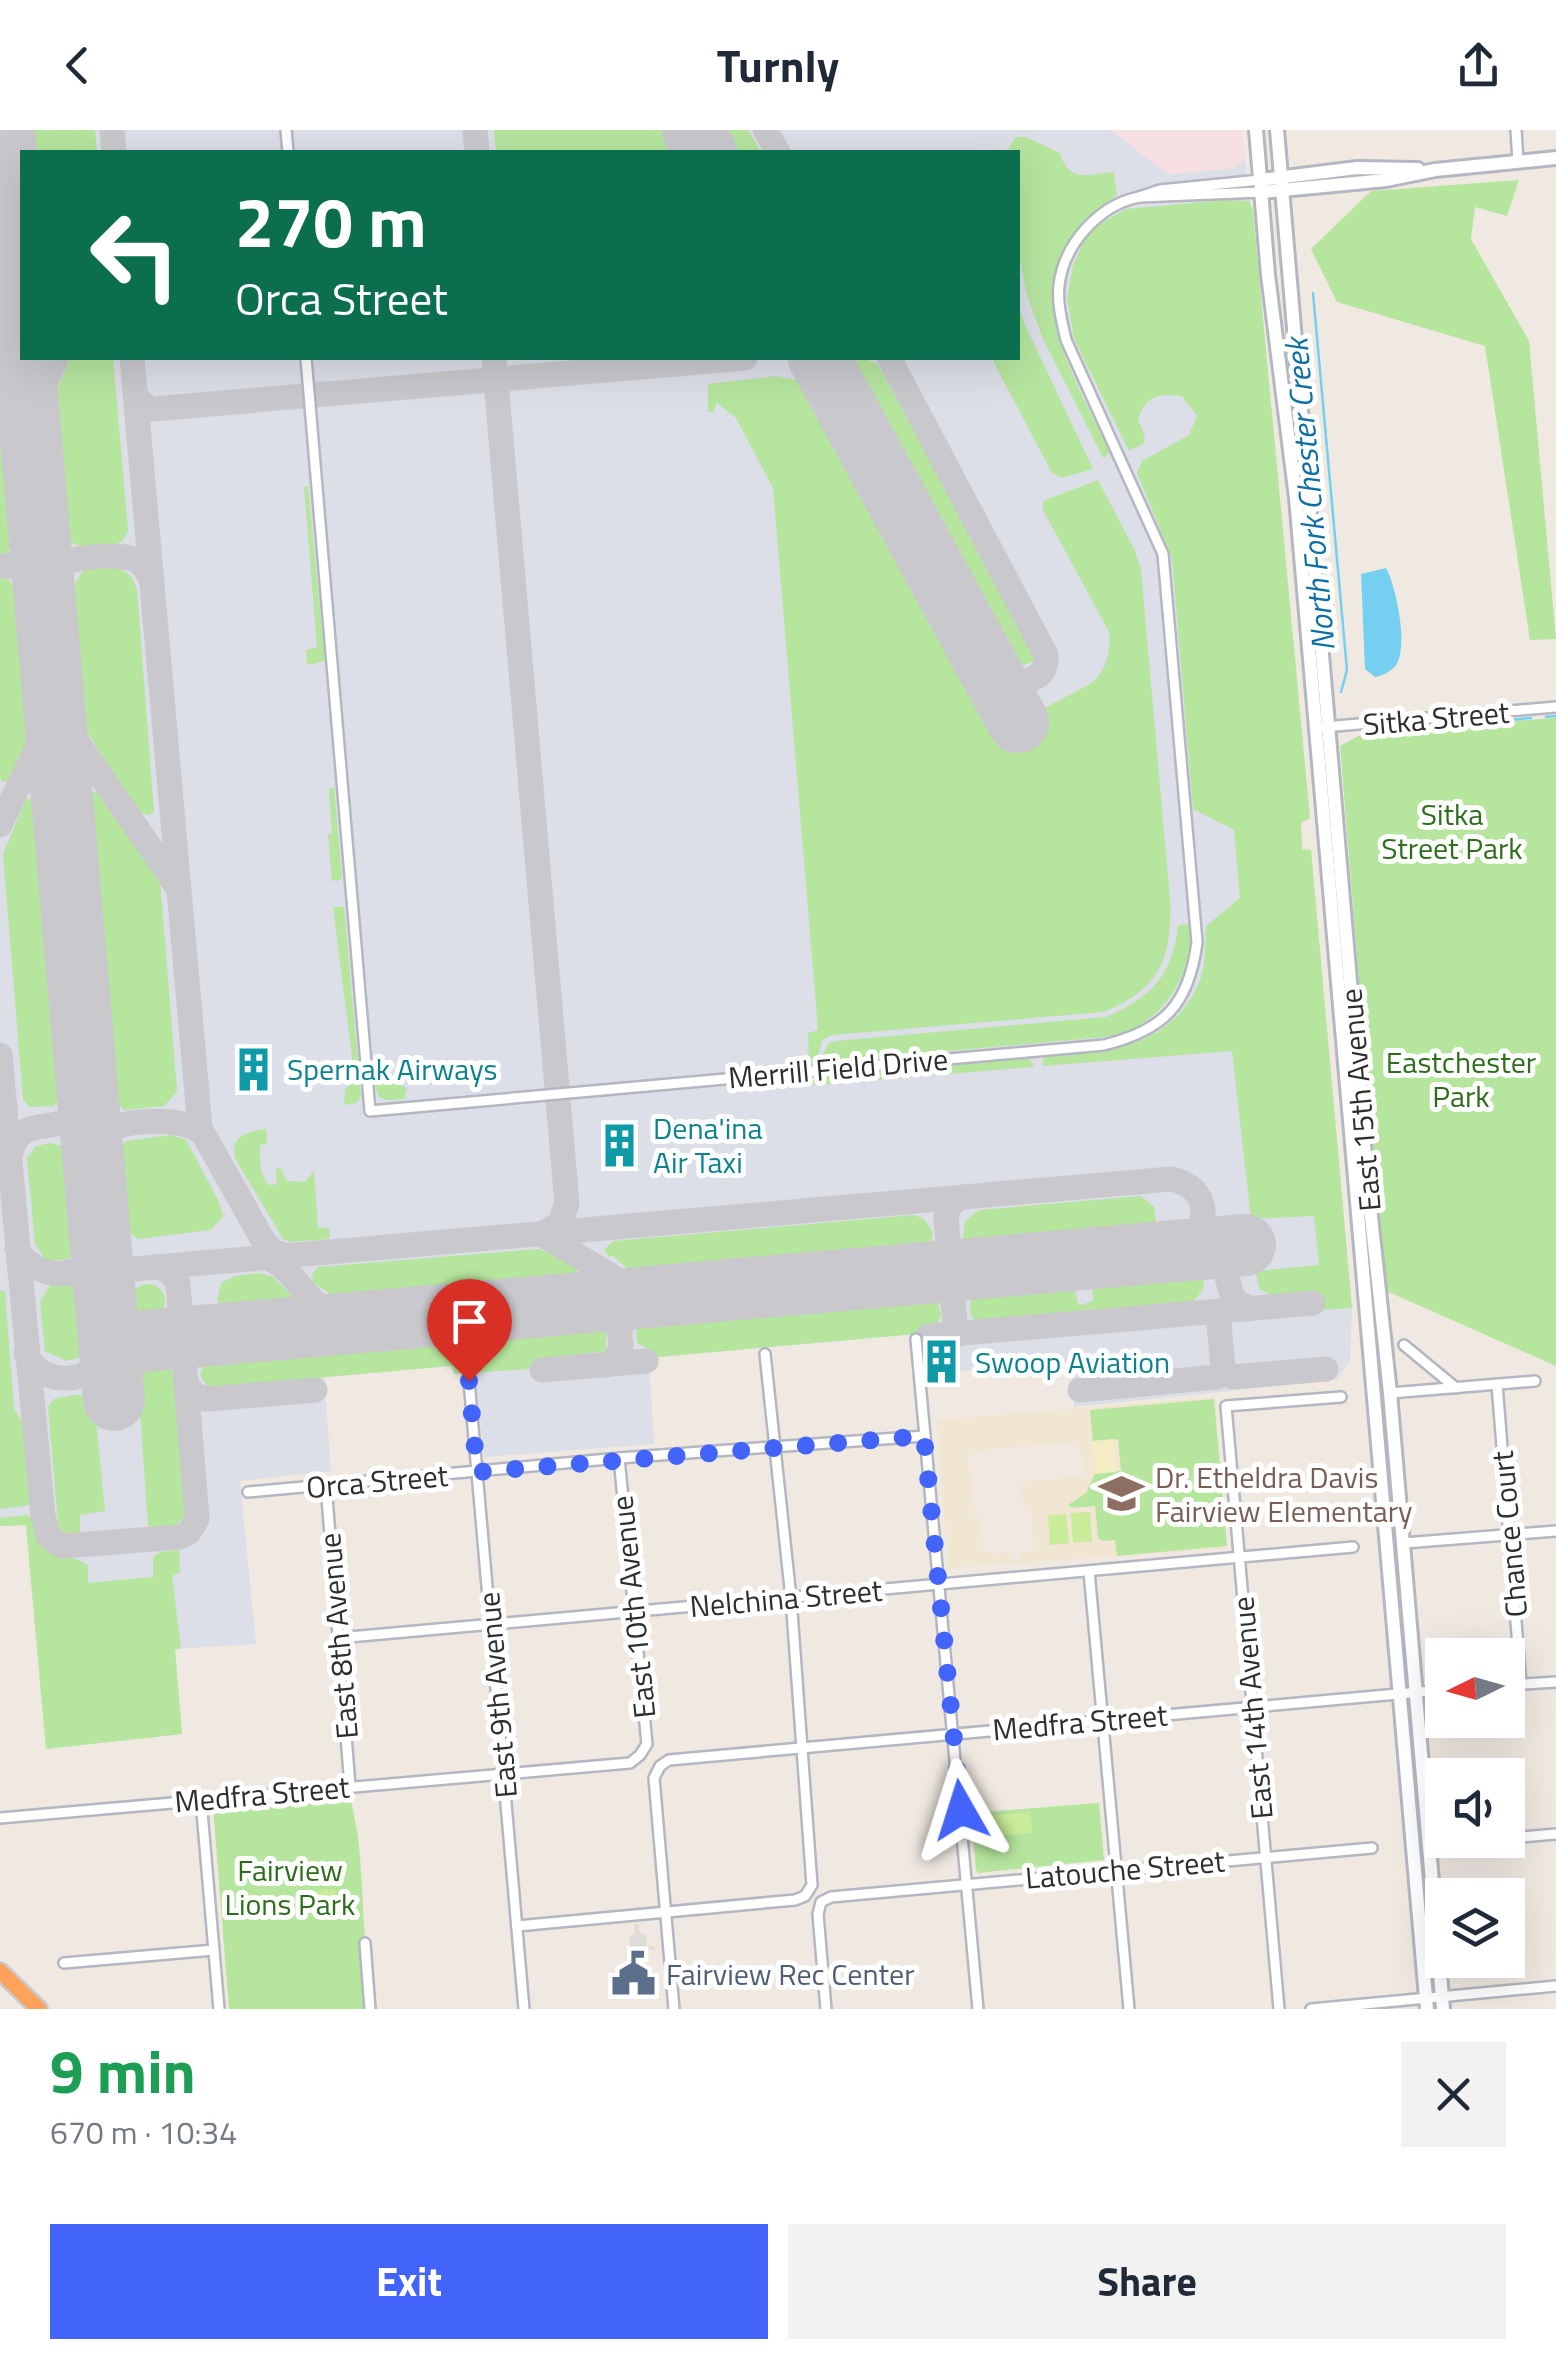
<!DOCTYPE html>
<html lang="en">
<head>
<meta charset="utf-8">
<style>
	:root { --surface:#fff; --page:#f2f2f3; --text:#1f2937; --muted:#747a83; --accent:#4264fb }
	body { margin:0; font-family:"Titillium Web",sans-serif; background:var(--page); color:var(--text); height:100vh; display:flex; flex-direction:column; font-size:38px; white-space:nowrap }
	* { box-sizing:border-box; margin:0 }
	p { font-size:32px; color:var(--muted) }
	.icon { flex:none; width:55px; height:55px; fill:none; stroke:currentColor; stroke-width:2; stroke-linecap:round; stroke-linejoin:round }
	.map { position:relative; height:1879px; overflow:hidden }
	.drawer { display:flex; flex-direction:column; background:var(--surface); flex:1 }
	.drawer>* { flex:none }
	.banner { position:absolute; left:20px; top:20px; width:1000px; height:210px; border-radius:0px; box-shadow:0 10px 40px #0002; background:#0b6e4f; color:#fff; overflow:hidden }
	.needle { width:65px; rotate:265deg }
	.fabs { position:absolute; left:1425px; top:1508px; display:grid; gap:20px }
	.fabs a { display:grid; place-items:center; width:100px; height:100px; border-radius:0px; background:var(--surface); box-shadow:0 10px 40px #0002; font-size:50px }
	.pin { position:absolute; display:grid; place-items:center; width:85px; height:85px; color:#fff; margin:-102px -42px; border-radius:50% 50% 50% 0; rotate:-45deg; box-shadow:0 0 10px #0007 }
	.pin .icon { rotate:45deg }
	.me { position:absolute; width:110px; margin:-55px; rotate:354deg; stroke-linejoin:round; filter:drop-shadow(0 0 8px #0008) }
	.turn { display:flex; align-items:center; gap:35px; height:210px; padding:0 50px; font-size:45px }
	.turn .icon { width:130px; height:130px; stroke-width:2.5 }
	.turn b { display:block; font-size:70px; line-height:85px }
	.round { display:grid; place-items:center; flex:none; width:105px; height:105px; border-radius:0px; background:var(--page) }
	.headline { display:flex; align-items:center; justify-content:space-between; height:170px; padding:0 50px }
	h1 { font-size:60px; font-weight:700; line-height:75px; color:#1e9e55 }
	.cta { display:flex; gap:20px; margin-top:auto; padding:20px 50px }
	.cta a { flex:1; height:115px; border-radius:0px; background:var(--accent); color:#fff; font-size:40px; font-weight:700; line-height:115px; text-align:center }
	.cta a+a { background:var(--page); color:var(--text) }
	header { display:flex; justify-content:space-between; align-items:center; height:130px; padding:0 50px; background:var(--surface); font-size:45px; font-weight:700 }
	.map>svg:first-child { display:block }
	.education { fill:#f0e6d1; fill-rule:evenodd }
	.medical { fill:#f5dfe0 }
	.airport { fill:#dcdee8; fill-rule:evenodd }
	.green { fill:#b6e59e }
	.sand { fill:#f3ecc5 }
	.pitch { fill:#c9ec9a }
	.plaza { fill:#dfdcd8 }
	.water { fill:#75cff0 }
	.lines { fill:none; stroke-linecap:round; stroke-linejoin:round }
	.stream { stroke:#75cff0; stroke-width:2.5 }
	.taxiway { stroke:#c9c8cc; stroke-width:25 }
	.runway { stroke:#c9c8cc; stroke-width:62 }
	.street-casing { stroke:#b4b7c1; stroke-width:14 }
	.secondary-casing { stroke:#b4b7c1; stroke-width:18 }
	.highway-casing { stroke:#c9c9c9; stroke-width:20 }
	.street { stroke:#fff; stroke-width:9 }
	.secondary { stroke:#fff; stroke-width:12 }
	.highway { stroke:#ffa35c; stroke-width:15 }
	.route { stroke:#4264fb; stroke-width:18; stroke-dasharray:0 32.4 }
	.labels { text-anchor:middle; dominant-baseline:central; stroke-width:10; stroke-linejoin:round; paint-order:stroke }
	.street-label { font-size:30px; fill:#2e2e2e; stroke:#fff }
	.park-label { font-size:30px; fill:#2c6e1b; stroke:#fff }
	.culture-label { font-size:30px; fill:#0d838f; stroke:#fff; text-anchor:start }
	.education-label { font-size:30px; fill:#785e54; stroke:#fff; text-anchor:start }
	.service-label { font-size:30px; fill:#4e5e75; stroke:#fff; text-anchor:start }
	.water-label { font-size:32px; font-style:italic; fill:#0d6fa3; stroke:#fff }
</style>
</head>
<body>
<header><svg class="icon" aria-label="back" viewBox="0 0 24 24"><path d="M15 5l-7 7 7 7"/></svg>Turnly<svg class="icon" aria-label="share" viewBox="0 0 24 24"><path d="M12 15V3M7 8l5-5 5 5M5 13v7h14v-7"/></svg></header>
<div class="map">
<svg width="1556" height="1879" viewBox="0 0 1556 1879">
	<rect width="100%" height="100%" fill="#efe9e1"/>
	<path class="education" d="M1215 1267 1227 1418 948 1438 937 1290ZM1078 1312 1080 1324 1083 1325 1085 1346 1021 1352 1023 1376 1031 1383 1034 1421 1020 1423 1021 1429 1010 1430 1009 1422 987 1424 983 1419 980 1387H972V1381H975L968 1328 972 1327V1321Z"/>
	<polygon class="medical" points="1111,0 1242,0 1245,28 1235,38 1169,45"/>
	<path class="airport" d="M0 0H1111L1169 45 1235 38 1245 28 1310 688 1301 693 1302 719 1311 720 1352 1178 1350 1231 1336 1250 1074 1277 1070 1232 934 1243 926 1203 649 1228 654 1314 484 1327 475 1243 455 1244 451 1236 324 1247 331 1341 240 1351 256 1514 175 1519 182 1604 46 1619 26 1395 0 1396ZM22 22H1018V228H22Z"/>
	<g class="green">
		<polygon points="31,0 95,0 97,22 33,22"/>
		<polygon points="494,0 672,0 684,22 496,22"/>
		<polygon points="713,0 748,0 761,22 725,22"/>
		<path d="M1026 7 1060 23C1069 54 1089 44 1114 42L1117 65C1004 141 1064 223 1108 319L1109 323 1103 328 1042 207 1026 162 1018 119V22H1006L1016 7Z"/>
		<polygon points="1519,50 1507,86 1475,77 1471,109 1529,211 1556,509 1530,510 1485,216 1337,172 1311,119 1371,61"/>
		<path d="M1226 70 1250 71 1253 81 1310 688 1301 693 1302 719 1311 720 1352 1178 1321 1180 1319 1162 1275 1166 1260 1160 1256 1145 1257 1141 1319 1135 1314 1086 1251 1089 1232 921 1043 936V927C1106 923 1173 918 1200 850 1206 835 1205 813 1206 796L1240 768 1234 700 1193 679 1172 428 1137 343 1142 331 1189 305 1197 286 1182 266C1159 264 1147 264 1138 289L1145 308 1143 314 1129 321 1074 209 1067 168 1073 135 1086 107 1101 93 1126 79Z"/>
		<polygon points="1018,175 1026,197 1093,339 1062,348 1052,343 994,233 993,228 1018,228"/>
		<path d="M71 228H113L128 400C122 424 85 421 68 411L55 264Z"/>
		<path d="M863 228 877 234 1035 513V531L1019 537 1011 531 849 247C849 237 853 231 863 228Z"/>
		<path d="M776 246 801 251 813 263 1001 601 1090 554C1107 542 1111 521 1109 502L1043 380V371L1098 350 1135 421 1141 440 1170 770C1172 829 1160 858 1104 882L832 905 822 910 816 934H809L808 903 818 900 773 358 736 288 717 273 713 282H708V254Z"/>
		<polygon points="0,267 14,413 6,424 0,424"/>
		<polygon points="308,356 325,531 307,535 306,520 317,517 304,357"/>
		<polygon points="116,436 131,446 137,459 154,682 148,685 139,683 82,594 73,457 84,439"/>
		<polygon points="0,448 6,448 18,460 30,603 9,652 1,651 0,645"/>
		<polygon points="1508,588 1513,591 1556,588 1556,1236 1384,1160 1340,616 1366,602"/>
		<polygon points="329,658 334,658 342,748 340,750 332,751 328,704 332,703"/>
		<polygon points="92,662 99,662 152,733 160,749 177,962 164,976 124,980 115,971"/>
		<polygon points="36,668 61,968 53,976 30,977 23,970 3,724 26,669"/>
		<polygon points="333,777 344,777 361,966 357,973 344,975 345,959 355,951"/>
		<path d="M1184 794 1191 796C1191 847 1166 889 1116 906L824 932 823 924 829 913 836 911 1106 887C1151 867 1172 847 1178 796Z"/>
		<polygon points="1029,928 1034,937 754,960 753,954 821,949 823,945"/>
		<polygon points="396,951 407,959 404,969 386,970 379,967 375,956 381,952"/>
		<path d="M266 999 267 1014 260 1015C261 1031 258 1043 269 1055L277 1054 276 1038H280L287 1051 305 1052 314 1041 318 1098H329L330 1109 289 1112 283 1109 236 1030C228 1006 247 1002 266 999Z"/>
		<polygon points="171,1005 186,1010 218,1070 223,1086 211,1100 138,1109 127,1101 120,1017 127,1011"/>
		<path d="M51 1013 65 1017 69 1022 78 1119C70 1131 59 1132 45 1129L35 1114 27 1028 36 1016Z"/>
		<polygon points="1141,1066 1154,1077 1156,1092 1149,1102 1140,1104 977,1120 963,1108 965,1091 979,1080"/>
		<polygon points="914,1085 924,1089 933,1102 930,1117 918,1125 650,1146 628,1139 613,1126 609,1127 604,1119 614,1111"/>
		<polygon points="538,1119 570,1131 583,1149 570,1155 349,1171 333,1166 313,1152 312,1144 318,1137"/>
		<polygon points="1197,1142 1202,1143 1204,1158 1194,1171 975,1191 971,1185 970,1172 983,1159 1073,1151 1078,1174 1081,1175 1093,1171 1092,1151"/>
		<polygon points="259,1143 273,1147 297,1171 295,1176 241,1182 223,1179 217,1170 221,1153 235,1146"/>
		<polygon points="66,1151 81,1159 86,1217 78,1228 66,1231 45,1221 40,1172 50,1155"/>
		<circle cx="148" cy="1171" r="17"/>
		<polygon points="0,1161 5,1161 14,1279 24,1294 32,1375 0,1379"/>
		<polygon points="921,1165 937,1171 942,1185 934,1198 927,1199 927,1203 648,1228 647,1218 637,1213 636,1195 639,1191 653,1189"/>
		<polygon points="595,1193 606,1199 606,1221 534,1230 529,1239 455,1244 451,1236 214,1257 207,1256 200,1245 205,1233 224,1226"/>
		<path d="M156 1233 169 1237 174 1243 188 1377C183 1395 166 1404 148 1396L137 1242 145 1235Z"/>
		<polygon points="73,1265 87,1265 94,1270 105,1381 80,1385 80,1401 73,1405 61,1401 58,1393 48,1277 54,1269"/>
		<polygon points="1214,1269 1227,1416 1117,1426 1115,1410 1102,1411 1098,1408 1095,1376 1072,1378 1068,1375 1086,1363 1095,1343 1121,1341 1118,1309 1093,1311 1090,1280"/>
		<path d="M26 1385 34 1390C42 1431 60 1418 88 1435V1453L153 1447V1427L160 1422 179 1420 180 1442 172 1446 181 1518 175 1520 182 1604 46 1619 26 1395 0 1396V1388Z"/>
		<path d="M348 1662C363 1709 361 1759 365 1808L359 1816 366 1879H229L213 1677Z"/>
		<polygon points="1099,1673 1104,1730 978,1743 976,1740 971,1683"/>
	</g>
	<polygon class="sand" points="1113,1309 1116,1342 1095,1344 1093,1311"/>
	<g class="pitch">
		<polygon points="1090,1382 1092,1411 1073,1413 1071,1383"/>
		<polygon points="1066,1384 1069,1413 1050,1415 1048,1385"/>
		<polygon points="1030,1682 1032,1703 986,1707 984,1686"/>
		<polygon points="335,1759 338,1789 320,1790 317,1761"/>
	</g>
	<polygon class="plaza" points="634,1794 639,1794 639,1802 646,1805 647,1816 655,1817 655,1820 646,1819 643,1825 630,1818 629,1808 635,1802"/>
	<path class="water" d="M1386 438C1396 456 1409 517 1396 535 1391 542 1383 545 1375 547L1365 539 1361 444Z"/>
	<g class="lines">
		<g class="stream">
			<polyline points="1313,163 1347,540 1341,562"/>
			<polyline points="1546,587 1556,586"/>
			<polyline points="1370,602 1531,588"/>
		</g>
		<g class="taxiway">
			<polyline points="112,0 114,22"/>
			<polyline points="475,0 477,22"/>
			<polyline points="765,0 778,22"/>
			<polyline points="132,228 200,998 264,1112 274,1122 284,1125"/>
			<polyline points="494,228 567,1074 559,1094 544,1103"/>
			<path d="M889 228 1046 525C1046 535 1045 542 1036 547 1009 563 991 533 976 514"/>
			<polyline points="0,246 20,274 30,303"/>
			<polyline points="136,265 142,274 153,279 745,228"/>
			<polyline points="30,303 37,270 57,228"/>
			<path d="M0 436C23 435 36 442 44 464"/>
			<polyline points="11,436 31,424 39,397"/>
			<path d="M44 464C47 453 50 443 59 436 72 426 124 422 138 431 145 436 148 443 152 451"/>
			<polyline points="53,562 65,594 176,755"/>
			<polyline points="0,695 48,594 53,562"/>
			<polyline points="0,925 43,1386 49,1407 62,1416 180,1407 189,1402 197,1389 178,1154 171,1142 158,1137"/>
			<path d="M93 1023C97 1015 100 1008 106 1002 124 988 182 988 200 1001"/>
			<path d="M10 1025C23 974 66 1018 88 966"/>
			<polyline points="541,1104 613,1147 621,1216 616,1228 606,1235"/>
			<path d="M17 1119C29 1143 70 1154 90 1132 96 1125 98 1117 100 1108"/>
			<path d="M1197 1119C1233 1127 1222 1146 1235 1171L1250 1179"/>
			<path d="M267 1127C300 1143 312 1186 350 1193"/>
			<path d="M70 1141 95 1150 105 1165 113 1149 133 1139 1171 1049C1212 1057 1212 1100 1180 1121"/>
			<polyline points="916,1144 940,1152 953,1171"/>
			<path d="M953 1171C957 1148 971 1143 992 1137"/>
			<path d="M575 1173C597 1175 612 1178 620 1200"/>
			<path d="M620 1200C625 1176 640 1170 663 1166"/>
			<polyline points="956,1205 946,1087 951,1074 962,1067"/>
			<polyline points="928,1206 1313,1173"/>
			<path d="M26 1224C40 1254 78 1254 102 1235L109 1211"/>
			<polyline points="1223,1238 1233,1247 1326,1239"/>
			<polyline points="542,1240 646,1231"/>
			<polyline points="186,1252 194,1265 207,1269 315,1260"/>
			<polyline points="1080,1260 1217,1247 1223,1238 1218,1182"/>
		</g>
		<g class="runway">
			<polyline points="4,0 22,212"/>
			<polyline points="693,0 706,22"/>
			<polyline points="24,228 114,1270"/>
			<polyline points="819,228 1018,592"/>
			<polyline points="143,1211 1245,1115"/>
		</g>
		<defs>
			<g id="street">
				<polyline points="286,0 288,22"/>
				<polyline points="1516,0 1518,32"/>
				<polyline points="1260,50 1160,60 1139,67 1261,62"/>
				<path d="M306 228 370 981 1104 915C1164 900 1189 875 1197 812L1163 424 1066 210C1062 192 1057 174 1059 155 1064 114 1099 75 1139 67"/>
				<polyline points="1324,597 1556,577"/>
				<polyline points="916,1209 978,1879"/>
				<polyline points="1404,1215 1456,1258"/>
				<polyline points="469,1251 524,1879"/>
				<polyline points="1497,1254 1521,1554"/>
				<polyline points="1390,1263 1535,1251"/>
				<polyline points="326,1355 350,1656"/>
				<polyline points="248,1362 619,1328 925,1306"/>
				<polyline points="1404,1413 1556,1401"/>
				<polyline points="1089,1441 1129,1879"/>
				<polyline points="338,1508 1353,1417"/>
				<polyline points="1508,1555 1556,1552"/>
				<polyline points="201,1670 219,1879"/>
				<polyline points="0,1688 630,1633 640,1625 647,1614 619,1328"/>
				<polyline points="1508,1708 1556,1704"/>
				<polyline points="1430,1715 1485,1710"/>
				<polyline points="517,1796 795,1770 805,1766 812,1755 791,1468 765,1224"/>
				<polyline points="365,1813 370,1879"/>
				<polyline points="64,1833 214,1820"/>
				<polyline points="674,1879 654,1648 660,1636 669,1630 1442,1560"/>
				<polyline points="826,1879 818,1784 821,1772 831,1767 1372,1718"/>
				<polyline points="1279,1879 1226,1276 1341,1267"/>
				<polyline points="1311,1879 1556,1856"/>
			</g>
			<g id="secondary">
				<polyline points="1256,0 1268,145 1296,368 1427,1879"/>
				<polyline points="1277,0 1367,1049 1390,1263 1443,1879"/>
				<polyline points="1260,50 1357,38 1418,39"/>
				<polyline points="1261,62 1386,50 1435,40 1556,28"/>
			</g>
			<polyline id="highway" points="0,1841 39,1879"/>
		</defs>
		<use href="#street" class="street-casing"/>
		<use href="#secondary" class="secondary-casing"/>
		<use href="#highway" class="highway-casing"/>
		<use href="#street" class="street"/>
		<use href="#secondary" class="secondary"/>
		<use href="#highway" class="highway"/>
	</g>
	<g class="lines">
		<polyline class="route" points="469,1251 477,1342 924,1306 961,1680"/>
	</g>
	<defs>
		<symbol id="building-bare" viewBox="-9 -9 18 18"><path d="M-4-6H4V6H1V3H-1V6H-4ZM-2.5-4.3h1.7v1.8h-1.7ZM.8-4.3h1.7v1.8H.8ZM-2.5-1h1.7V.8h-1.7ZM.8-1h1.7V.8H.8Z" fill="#0f9aa8" stroke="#fff" stroke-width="2.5" paint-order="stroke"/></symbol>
		<symbol id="school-bare" viewBox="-9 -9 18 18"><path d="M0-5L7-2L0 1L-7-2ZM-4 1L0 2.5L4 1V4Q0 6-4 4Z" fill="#8d6e63" stroke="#fff" stroke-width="2.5" paint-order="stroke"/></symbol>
		<symbol id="civic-bare" viewBox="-9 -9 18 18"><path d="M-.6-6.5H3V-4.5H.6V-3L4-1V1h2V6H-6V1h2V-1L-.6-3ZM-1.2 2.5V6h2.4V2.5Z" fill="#5c6f8a" stroke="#fff" stroke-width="2.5" paint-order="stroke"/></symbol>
	</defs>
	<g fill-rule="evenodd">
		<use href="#building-bare" x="222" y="908" width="63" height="63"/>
		<use href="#building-bare" x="588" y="984" width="63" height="63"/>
		<use href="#building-bare" x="910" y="1200" width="63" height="63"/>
		<use href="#school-bare" x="1090" y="1332" width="63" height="63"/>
		<use href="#civic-bare" x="602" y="1812" width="63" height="63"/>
	</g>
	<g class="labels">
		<g class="street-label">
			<text transform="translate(1436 588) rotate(-5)">Sitka Street</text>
			<text transform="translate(838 938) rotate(-5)">Merrill Field Drive</text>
			<text transform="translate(1360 970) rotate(-95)">East 15th Avenue</text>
			<text transform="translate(377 1351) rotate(-5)">Orca Street</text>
			<text transform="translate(1509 1404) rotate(-95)">Chance Court</text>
			<text transform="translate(786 1468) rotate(-5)">Nelchina Street</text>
			<text transform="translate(633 1477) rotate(-96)">East 10th Avenue</text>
			<text transform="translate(338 1506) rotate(-95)">East 8th Avenue</text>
			<text transform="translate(497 1565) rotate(-95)">East 9th Avenue</text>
			<text transform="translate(1252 1578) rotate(-95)">East 14th Avenue</text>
			<text transform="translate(1080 1592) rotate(-5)">Medfra Street</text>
			<text transform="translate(262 1664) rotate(-5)">Medfra Street</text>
			<text transform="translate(1125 1739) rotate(-5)">Latouche Street</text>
		</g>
		<g class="park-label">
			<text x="1452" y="684">Sitka<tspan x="1452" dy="34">Street Park</tspan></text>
			<text x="1461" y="932">Eastchester<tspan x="1461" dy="34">Park</tspan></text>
			<text x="290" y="1740">Fairview<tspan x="290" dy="34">Lions Park</tspan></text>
		</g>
		<g class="culture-label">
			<text x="287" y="939">Spernak Airways</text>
			<text x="653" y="998">Dena'ina<tspan x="653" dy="34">Air Taxi</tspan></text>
			<text x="975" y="1232">Swoop Aviation</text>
		</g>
		<g class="education-label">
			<text x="1155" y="1347">Dr. Etheldra Davis<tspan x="1155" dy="34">Fairview Elementary</tspan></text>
		</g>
		<g class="service-label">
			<text x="666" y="1844">Fairview Rec Center</text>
		</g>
		<g class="water-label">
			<text transform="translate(1309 365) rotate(-95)">North Fork Chester Creek</text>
		</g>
	</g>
</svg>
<div class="fabs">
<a><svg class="needle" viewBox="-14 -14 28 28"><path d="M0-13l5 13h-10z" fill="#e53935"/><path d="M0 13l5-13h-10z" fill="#747a83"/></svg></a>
<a><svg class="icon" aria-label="sound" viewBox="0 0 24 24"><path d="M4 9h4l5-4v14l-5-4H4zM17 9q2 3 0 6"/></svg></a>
<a><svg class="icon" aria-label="layers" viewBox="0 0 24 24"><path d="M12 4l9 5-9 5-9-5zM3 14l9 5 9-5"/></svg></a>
</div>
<div class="pin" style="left:469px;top:1251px;background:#d93025"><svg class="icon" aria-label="arrive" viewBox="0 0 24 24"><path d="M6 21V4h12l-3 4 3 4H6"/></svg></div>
<svg class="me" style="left:961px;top:1680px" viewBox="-20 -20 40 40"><path d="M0-17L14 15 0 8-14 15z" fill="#4264fb" stroke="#fff" stroke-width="4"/></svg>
<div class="banner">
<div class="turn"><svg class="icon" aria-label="left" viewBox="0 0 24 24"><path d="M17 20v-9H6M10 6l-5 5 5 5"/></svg><div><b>270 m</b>Orca Street</div></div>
</div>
</div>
<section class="drawer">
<div class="headline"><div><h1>9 min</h1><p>670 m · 10:34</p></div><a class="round"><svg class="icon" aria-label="close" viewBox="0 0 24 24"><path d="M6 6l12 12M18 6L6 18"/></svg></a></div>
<div class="cta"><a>Exit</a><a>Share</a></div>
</section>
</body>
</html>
